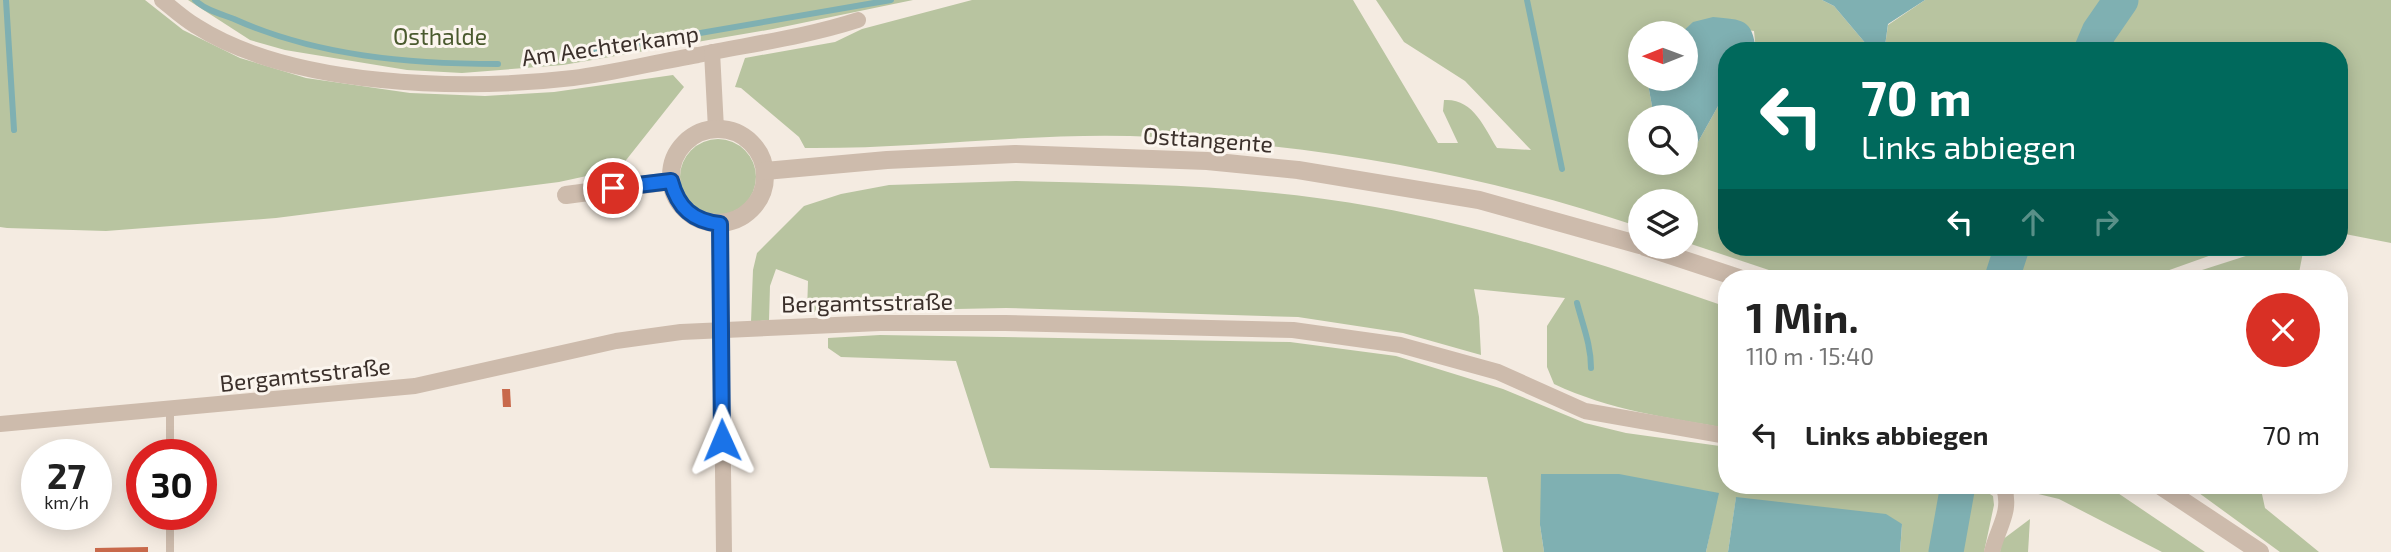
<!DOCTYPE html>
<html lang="de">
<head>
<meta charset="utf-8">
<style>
	:root { --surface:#fff; --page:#f2f2f2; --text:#222; --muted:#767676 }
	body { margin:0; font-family:"Exo 2",sans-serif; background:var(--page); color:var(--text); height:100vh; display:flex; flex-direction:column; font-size:26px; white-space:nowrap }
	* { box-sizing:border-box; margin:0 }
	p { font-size:23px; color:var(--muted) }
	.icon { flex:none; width:38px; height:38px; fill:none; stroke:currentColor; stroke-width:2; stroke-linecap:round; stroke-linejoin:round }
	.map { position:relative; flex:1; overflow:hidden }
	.side { position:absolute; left:1718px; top:270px; width:630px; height:224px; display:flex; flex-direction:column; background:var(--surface); border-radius:28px; box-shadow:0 4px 18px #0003 }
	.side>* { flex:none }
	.guide { position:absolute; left:1718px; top:42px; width:630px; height:214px; border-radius:28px; box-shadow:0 4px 18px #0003; background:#00695c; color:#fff; overflow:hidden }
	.needle { width:46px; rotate:269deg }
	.fabs { position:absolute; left:1628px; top:21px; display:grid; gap:14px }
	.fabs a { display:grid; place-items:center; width:70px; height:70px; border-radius:50%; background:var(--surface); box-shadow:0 4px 18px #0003; font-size:35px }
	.speed { position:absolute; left:21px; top:439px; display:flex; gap:14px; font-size:35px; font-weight:700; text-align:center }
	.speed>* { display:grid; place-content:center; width:91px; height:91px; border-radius:50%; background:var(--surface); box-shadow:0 4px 18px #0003; line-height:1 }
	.speed small { font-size:18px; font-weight:400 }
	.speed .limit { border:10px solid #d22; background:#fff; color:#111 }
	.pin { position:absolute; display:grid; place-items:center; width:60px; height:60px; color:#fff; margin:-30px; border:4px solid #fff; border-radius:50%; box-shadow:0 2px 7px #0007 }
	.me { position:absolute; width:77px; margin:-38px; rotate:359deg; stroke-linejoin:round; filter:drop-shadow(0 0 5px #0008) }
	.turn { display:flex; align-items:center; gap:24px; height:147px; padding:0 28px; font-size:32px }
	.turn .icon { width:91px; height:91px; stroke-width:2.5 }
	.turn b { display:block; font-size:49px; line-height:60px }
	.lanes { display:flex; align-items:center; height:66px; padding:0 28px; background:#0003; justify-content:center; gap:35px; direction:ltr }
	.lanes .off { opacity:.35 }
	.round { display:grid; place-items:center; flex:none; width:74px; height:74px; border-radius:37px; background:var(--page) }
	.summary { display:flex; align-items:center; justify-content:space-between; height:119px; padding:0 28px }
	h1 { font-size:42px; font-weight:700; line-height:52px }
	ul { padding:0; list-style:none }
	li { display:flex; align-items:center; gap:21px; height:91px; padding:0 28px }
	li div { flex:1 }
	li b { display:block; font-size:26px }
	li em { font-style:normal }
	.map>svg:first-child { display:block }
	.green { fill:#b8c4a0 }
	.water { fill:#7fb0b2 }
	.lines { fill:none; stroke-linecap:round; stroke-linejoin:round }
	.stream { stroke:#7fb0b2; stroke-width:6 }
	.river { stroke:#7fb0b2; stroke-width:35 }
	.building { fill:#c8694b }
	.service { stroke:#cdbbac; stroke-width:8 }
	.minor { stroke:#cdbbac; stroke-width:16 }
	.tertiary { stroke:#cdbbac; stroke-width:18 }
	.route-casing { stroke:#114b97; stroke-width:18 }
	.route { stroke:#1a73e8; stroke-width:12 }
	.labels { text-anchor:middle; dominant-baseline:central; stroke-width:6; stroke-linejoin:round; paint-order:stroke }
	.park-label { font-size:23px; fill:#4a5a2e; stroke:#fbf5ee }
	.street-label { font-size:23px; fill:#3b302b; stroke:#fbf5ee }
</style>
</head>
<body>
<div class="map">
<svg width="2391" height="552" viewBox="0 0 2391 552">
	<rect width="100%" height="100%" fill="#f4ebe1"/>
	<g class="green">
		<polygon points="0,0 145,0 183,30 240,58 306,78 410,93 485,96 554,92 673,75 684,87 619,169 559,182 276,218 106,231 7,228 0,227"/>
		<polygon points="188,0 913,0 773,29 563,65 462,73 407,70 285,50 250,40"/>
		<path d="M972 0H1353L1438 143H1458L1443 111 1444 100C1473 98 1484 127 1497 148L1531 150 1465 81 1404 42 1376 0H1822L1834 6 1872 51H1756L1754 31 1693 23 1681 33H1640V79H1649L1648 84 1654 117H1640V163H1685V142H1698L1727 90V247H2234L2147 278H1793L1685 242V201H1640V227C1483 174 1320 145 1155 137 1039 131 921 149 805 148L799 137 741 88 735 87 745 58 835 42 862 29Z"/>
		<polygon points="1925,0 2391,0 2391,243 2340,233 2340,51 1875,51 1885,46 1888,25"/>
		<circle cx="718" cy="177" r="38"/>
		<path d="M1016 181C1136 184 1257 185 1375 207 1496 229 1612 267 1727 307V428C1668 418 1609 410 1554 384L1547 367V326L1565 298 1474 289 1479 317 1481 355 1403 333 1298 317 1006 308 807 312 808 281 776 269 770 286 769 320 751 322 753 270 757 253 804 206 841 194 889 185Z"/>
		<polygon points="2274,247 2304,247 2298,278 2177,278"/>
		<path d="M880 335 1290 342 1396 356 1503 389 1585 423 1626 433 1727 447V485C1772 485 1967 475 1993 496L1994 505 1984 552H1900L1902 524 1736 498 1728 552H1706L1718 493 1540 525 1544 552H1503L1487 477 990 468 956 361 841 357 828 348V338Z"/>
		<polygon points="2016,485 2106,485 2205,552 2162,552 2059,499 2022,490"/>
		<polygon points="2188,485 2260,485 2265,508 2319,552 2280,552"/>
		<polygon points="2030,519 2028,552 2000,552 2002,540"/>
	</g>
	<g class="water">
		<polygon points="1822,0 1925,0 1888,24 1885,46 1872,51 1834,6"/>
		<path d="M1713 17C1743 20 1752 18 1756 51H1727V90L1698 142H1685V117H1654L1648 84 1649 79H1685V33H1681L1693 22Z"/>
		<polygon points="1541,474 1619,474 1719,493 1706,552 1544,552 1540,525"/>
		<polygon points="1736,497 1886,514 1902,524 1900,552 1728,552"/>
	</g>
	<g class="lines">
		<g class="stream">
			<polyline points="6,0 14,130"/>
			<path d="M195 0C205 10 221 14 234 19 316 56 409 64 498 64"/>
			<polyline points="1527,0 1562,169"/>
			<polyline points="590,52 891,0"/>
			<path d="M1577 303C1583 326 1591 345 1591 368"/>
		</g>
		<g class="river">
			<polyline points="2091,51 2099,32 2121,0"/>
			<polyline points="2002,278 2012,247"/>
			<polyline points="1946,552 1958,485"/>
		</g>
	</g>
	<g class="building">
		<polygon points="502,389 510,389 511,407 503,407"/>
		<polygon points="148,547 148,552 95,552 95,548"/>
	</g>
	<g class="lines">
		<g class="service">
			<polyline points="170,409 170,455"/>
			<polyline points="170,514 170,552"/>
		</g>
		<g class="minor">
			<path d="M162 0C173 9 184 19 196 26 292 87 462 91 573 78 614 73 656 62 698 55 752 44 805 37 858 20"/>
			<polyline points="712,52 716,129"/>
			<polyline points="720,224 724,552"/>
			<polyline points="0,424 415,386 616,341 681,332 880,323 1005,323 1293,330 1400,345 1498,372 1585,411 1727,436"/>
			<path d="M1992 552C1997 529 2012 512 2004 488L1998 485"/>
		</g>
		<g class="tertiary">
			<circle cx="718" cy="176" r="47"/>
			<polyline points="765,171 887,160 1015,154 1207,161 1298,170 1479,200 1640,245"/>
			<polyline points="566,195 671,181"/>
			<polyline points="1645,247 1739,278"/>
			<polyline points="2159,485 2260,552"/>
		</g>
	</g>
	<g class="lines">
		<defs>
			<path id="route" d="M613 188 671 181C678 208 693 221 720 224L722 440"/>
		</defs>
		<use href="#route" class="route-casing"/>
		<use href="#route" class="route"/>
	</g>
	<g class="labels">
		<g class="park-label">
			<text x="440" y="36">Osthalde</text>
		</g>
		<g class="street-label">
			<text transform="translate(610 45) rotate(-8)">Am Aechterkamp</text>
			<text transform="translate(1208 139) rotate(4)">Osttangente</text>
			<text transform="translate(867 302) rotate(-1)">Bergamtsstraße</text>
			<text transform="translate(305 374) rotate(-6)">Bergamtsstraße</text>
		</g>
	</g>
</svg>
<div class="fabs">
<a><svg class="needle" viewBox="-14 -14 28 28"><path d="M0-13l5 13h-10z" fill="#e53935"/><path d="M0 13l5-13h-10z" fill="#767676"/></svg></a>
<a><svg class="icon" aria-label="search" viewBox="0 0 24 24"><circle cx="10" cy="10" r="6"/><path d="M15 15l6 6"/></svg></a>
<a><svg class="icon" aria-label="layers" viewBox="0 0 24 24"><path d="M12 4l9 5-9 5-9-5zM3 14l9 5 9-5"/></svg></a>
</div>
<div class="speed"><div>27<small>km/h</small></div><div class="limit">30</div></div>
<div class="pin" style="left:613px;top:188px;background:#d93025"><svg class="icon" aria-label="arrive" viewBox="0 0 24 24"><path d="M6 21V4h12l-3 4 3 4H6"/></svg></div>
<svg class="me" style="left:722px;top:440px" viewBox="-20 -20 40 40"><path d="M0-17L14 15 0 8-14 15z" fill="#1a73e8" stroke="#fff" stroke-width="4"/></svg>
<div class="guide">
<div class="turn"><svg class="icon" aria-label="left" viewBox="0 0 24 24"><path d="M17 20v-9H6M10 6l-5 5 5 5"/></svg><div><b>70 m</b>Links abbiegen</div></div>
<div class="lanes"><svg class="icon" aria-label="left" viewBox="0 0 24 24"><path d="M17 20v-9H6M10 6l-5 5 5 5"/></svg><svg class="icon off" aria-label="ahead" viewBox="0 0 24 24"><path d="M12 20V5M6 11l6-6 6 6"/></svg><svg class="icon off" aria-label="right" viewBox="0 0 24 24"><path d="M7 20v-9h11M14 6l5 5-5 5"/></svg></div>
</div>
<section class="side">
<div class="summary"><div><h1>1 Min.</h1><p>110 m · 15:40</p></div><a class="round" style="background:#d93025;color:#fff"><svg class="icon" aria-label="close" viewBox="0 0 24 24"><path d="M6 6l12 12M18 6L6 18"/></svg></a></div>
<ul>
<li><svg class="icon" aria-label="left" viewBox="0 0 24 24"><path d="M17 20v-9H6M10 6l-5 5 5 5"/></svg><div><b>Links abbiegen</b></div><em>70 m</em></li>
</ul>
</section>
</div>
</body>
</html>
